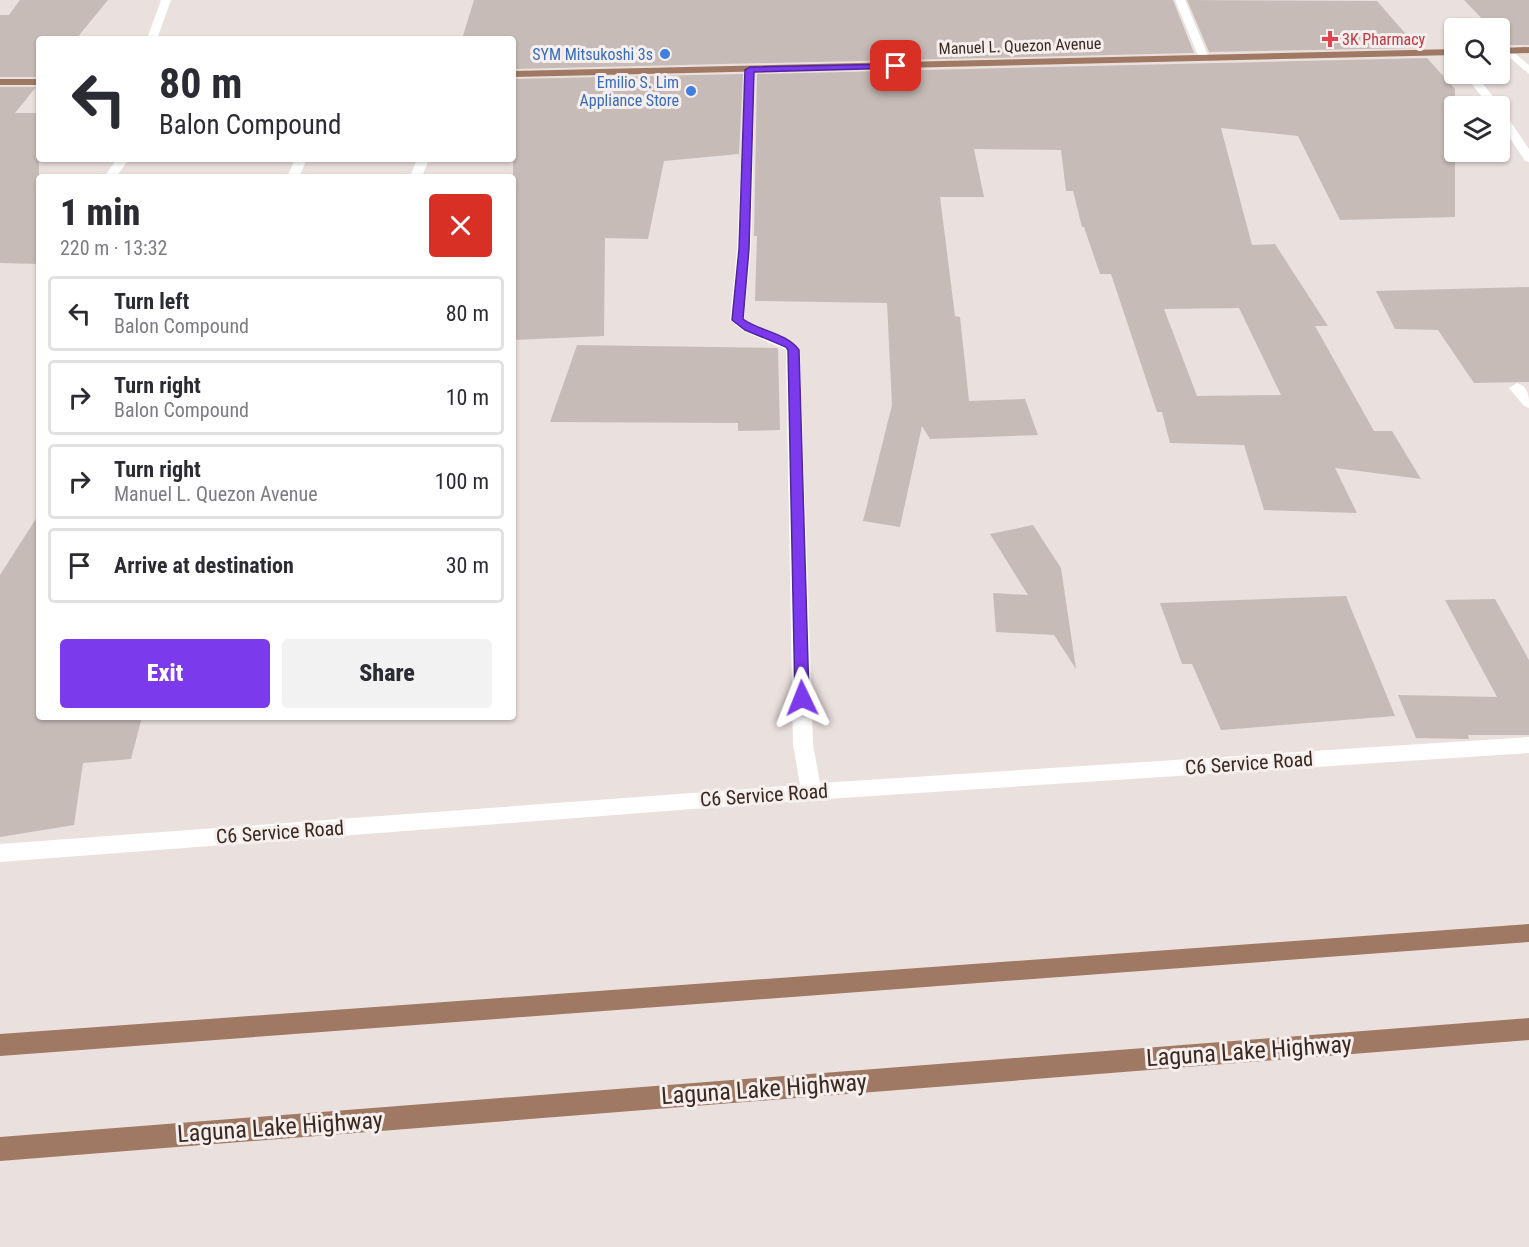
<!DOCTYPE html>
<html lang="en">
<head>
<meta charset="utf-8">
<style>
	:root { --surface:#fff; --page:#f2f2f3; --text:#2b2b33; --muted:#7c7c81; --line:#e1e1e2; --accent:#7c3aed }
	body { margin:0; font-family:"Roboto Condensed",sans-serif; background:var(--page); color:var(--text); height:100vh; display:flex; flex-direction:column; font-size:22px; white-space:nowrap }
	* { box-sizing:border-box; margin:0 }
	p { font-size:20px; color:var(--muted) }
	.icon { flex:none; width:33px; height:33px; fill:none; stroke:currentColor; stroke-width:2; stroke-linecap:round; stroke-linejoin:round }
	.map { position:relative; flex:1; overflow:hidden }
	.details { position:absolute; left:36px; top:174px; width:480px; height:546px; display:flex; flex-direction:column; background:var(--surface); border-radius:6px; box-shadow:0 2px 4px #0004 }
	.details>* { flex:none }
	.banner { position:absolute; left:36px; top:36px; width:480px; height:126px; border-radius:6px; box-shadow:0 2px 4px #0004; background:#fff; color:var(--text); overflow:hidden }
	.fabs { position:absolute; left:1444px; top:18px; display:grid; gap:12px }
	.fabs a { display:grid; place-items:center; width:66px; height:66px; border-radius:6px; background:var(--surface); box-shadow:0 2px 4px #0004; font-size:30px }
	.pin { position:absolute; display:grid; place-items:center; width:51px; height:51px; color:#fff; margin:-26px; border-radius:12px; box-shadow:0 3px 9px #0006 }
	.me { position:absolute; width:66px; margin:-33px; rotate:358deg; stroke-linejoin:round; filter:drop-shadow(0 0 4px #0008) }
	.turn { display:flex; align-items:center; gap:21px; height:126px; padding:0 24px; font-size:27px }
	.turn .icon { width:78px; height:78px; stroke-width:2.5 }
	.turn b { display:block; font-size:42px; line-height:51px }
	.round { display:grid; place-items:center; flex:none; width:63px; height:63px; border-radius:6px; background:var(--page) }
	.overview { display:flex; align-items:center; justify-content:space-between; height:102px; padding:0 24px }
	h1 { font-size:36px; font-weight:800; line-height:45px }
	.primary-button { display:flex; gap:12px; margin-top:auto; padding:12px 24px }
	.primary-button a { flex:1; height:69px; border-radius:6px; background:var(--accent); color:#fff; font-size:24px; font-weight:800; line-height:69px; text-align:center }
	.primary-button a+a { background:var(--page); color:var(--text) }
	ul { padding:0; list-style:none }
	li { display:flex; align-items:center; gap:18px; height:75px; margin:0 12px 9px; padding:0 12px; border:3px solid var(--line); border-radius:6px }
	li div { flex:1 }
	li b { display:block; font-size:22px }
	li em { font-style:normal }
	.map>svg:first-child { display:block }
	.building { fill:#c7bbb7; fill-rule:evenodd }
	.lines { fill:none; stroke-linecap:round; stroke-linejoin:round }
	.minor { fill:#fff; fill-rule:evenodd }
	.major { fill:#9f7963; fill-rule:evenodd }
	.route { fill:#7c3aed; stroke:#51269a; stroke-width:1.5 }
	.health-dot { fill:#e0444e; stroke:#f7efee; stroke-width:2 }
	.shop-dot { fill:#3f7fe0; stroke:#f7efee; stroke-width:2 }
	.labels { text-anchor:middle; dominant-baseline:central; stroke-width:6; stroke-linejoin:round; paint-order:stroke }
	.far-health-label { font-size:16px; fill:#be3a42; stroke:#f7efee; text-anchor:start }
	.far-street-label { font-size:16px; fill:#392920; stroke:#f7efee }
	.far-shop-label { font-size:16px; fill:#366cbe; stroke:#f7efee; text-anchor:end }
	.street-label { font-size:20px; fill:#392920; stroke:#f7efee }
	.near-street-label { font-size:24px; fill:#392920; stroke:#f7efee }
</style>
</head>
<body>
<div class="map">
<svg width="1529" height="1247" viewBox="0 0 1529 1247">
	<rect width="100%" height="100%" fill="#eae0de"/>
	<g class="building">
		<polygon points="20,0 108,0 76,39 39,39 39,77 0,77 0,15 9,15"/>
		<polygon points="474,0 1173,0 1194,53 513,69 513,39 462,39"/>
		<polygon points="1187,0 1377,1 1418,48 1209,52"/>
		<polygon points="1464,0 1529,0 1529,45 1507,45 1500,38 1500,28 1491,28"/>
		<path d="M1427 58 1455 89V217L1340 220 1298 136 1221 128 1252 245 1275 244 1328 326H1315L1374 431H1392L1421 479 1335 468 1357 513 1264 510 1244 445 1170 443 1162 412H1157L1111 274H1100L1084 227H1082L1073 191H1066L1061 150 974 149 984 197H940L955 316 960 317 969 401 1025 399 1038 435 930 439 922 426 900 527 863 521 892 405 887 303 755 301 757 236H754L757 74ZM1239 308 1281 395 1197 396 1164 309Z"/>
		<polygon points="743,74 739,154 664,161 648,239 605,238 604,336 513,340 513,79"/>
		<polygon points="0,87 36,87 15,113 39,113 39,264 0,263"/>
		<polygon points="1529,287 1529,382 1474,383 1438,330 1395,329 1376,291"/>
		<polygon points="577,345 776,348 778,349 780,430 738,431 738,423 550,422"/>
		<polygon points="39,514 39,717 142,717 131,759 83,763 74,825 0,837 0,575"/>
		<polygon points="1033,525 1061,568 1076,669 1054,635 996,632 993,593 1028,595 990,534"/>
		<polygon points="1346,596 1395,716 1221,730 1192,664 1182,664 1160,603"/>
		<polygon points="1495,599 1529,660 1529,735 1468,735 1469,739 1467,739 1416,738 1398,695 1497,697 1445,600"/>
	</g>
	<g class="lines">
		<g class="minor">
			<polygon points="161,0 171,0 157,39 147,39"/>
			<polygon points="1175,0 1185,0 1209,58 1208,60 1204,61 1199,58"/>
			<polygon points="1507,47 1529,65 1529,74 1503,52 1503,48"/>
			<path d="M750 67 755 70 751 249 744 319C761 331 788 333 800 350L813 744 820 783 1529 737V753L811 800 0 862V844L800 785 793 744 786 350 743 331 730 320 737 249 745 70Z"/>
			<polygon points="1464,74 1475,74 1499,104 1501,106 1500,107 1489,106"/>
			<polygon points="1500,111 1504,112 1529,149 1529,162 1525,161 1500,123"/>
			<polygon points="117,159 129,159 116,177 104,177"/>
			<polygon points="295,159 307,159 299,177 287,177"/>
			<polygon points="417,159 429,159 422,177 410,177"/>
			<path d="M1517 383C1529 387 1529 397 1529 408L1524 406 1509 388Z"/>
		</g>
		<g class="major">
			<polygon points="1529,47 1529,53 1500,54 1500,48"/>
			<polygon points="1455,49 1455,55 513,77 513,71"/>
			<rect x="0" y="79" width="39" height="6"/>
			<polygon points="1529,924 1529,942 0,1056 0,1034"/>
			<polygon points="1529,1018 1529,1040 0,1161 0,1137"/>
		</g>
	</g>
	<path class="route" d="M896 64 899 65V68L754 72 749 249 743 319C759 331 787 333 799 350L809 698 802 703 795 698 788 350 786 347 745 330 732 320 739 249 745 70 750 67Z"/>
	<path class="health-dot" d="M1327 30h6v6h6v6h-6v6h-6v-6h-6v-6h6z"/>
	<g class="shop-dot">
		<circle cx="665" cy="54" r="6"/>
		<circle cx="691" cy="91" r="6"/>
	</g>
	<g class="labels">
		<g class="far-health-label">
			<text x="1342" y="39">3K Pharmacy</text>
		</g>
		<g class="far-street-label">
			<text transform="translate(1020 46) rotate(-2)">Manuel L. Quezon Avenue</text>
		</g>
		<g class="far-shop-label">
			<text x="653" y="54">SYM Mitsukoshi 3s</text>
			<text x="679" y="82">Emilio S. Lim<tspan x="679" dy="18">Appliance Store</tspan></text>
		</g>
		<g class="street-label">
			<text transform="translate(1249 763) rotate(-4)">C6 Service Road</text>
			<text transform="translate(764 795) rotate(-4)">C6 Service Road</text>
			<text transform="translate(280 832) rotate(-4)">C6 Service Road</text>
		</g>
		<g class="near-street-label">
			<text transform="translate(1249 1051) rotate(-4)">Laguna Lake Highway</text>
			<text transform="translate(764 1089) rotate(-4)">Laguna Lake Highway</text>
			<text transform="translate(280 1127) rotate(-4)">Laguna Lake Highway</text>
		</g>
	</g>
</svg>
<div class="fabs">
<a><svg class="icon" aria-label="search" viewBox="0 0 24 24"><circle cx="10" cy="10" r="6"/><path d="M15 15l6 6"/></svg></a>
<a><svg class="icon" aria-label="layers" viewBox="0 0 24 24"><path d="M12 4l9 5-9 5-9-5zM3 14l9 5 9-5"/></svg></a>
</div>
<div class="pin" style="left:896px;top:66px;background:#d93025"><svg class="icon" aria-label="arrive" viewBox="0 0 24 24"><path d="M6 21V4h12l-3 4 3 4H6"/></svg></div>
<svg class="me" style="left:802px;top:698px" viewBox="-20 -20 40 40"><path d="M0-17L14 15 0 8-14 15z" fill="#7c3aed" stroke="#fff" stroke-width="4"/></svg>
<div class="banner">
<div class="turn"><svg class="icon" aria-label="left" viewBox="0 0 24 24"><path d="M17 20v-9H6M10 6l-5 5 5 5"/></svg><div><b>80 m</b>Balon Compound</div></div>
</div>
<section class="details">
<div class="overview"><div><h1>1 min</h1><p>220 m · 13:32</p></div><a class="round" style="background:#d93025;color:#fff"><svg class="icon" aria-label="close" viewBox="0 0 24 24"><path d="M6 6l12 12M18 6L6 18"/></svg></a></div>
<ul>
<li><svg class="icon" aria-label="left" viewBox="0 0 24 24"><path d="M17 20v-9H6M10 6l-5 5 5 5"/></svg><div><b>Turn left</b><p>Balon Compound</p></div><em>80 m</em></li>
<li><svg class="icon" aria-label="right" viewBox="0 0 24 24"><path d="M7 20v-9h11M14 6l5 5-5 5"/></svg><div><b>Turn right</b><p>Balon Compound</p></div><em>10 m</em></li>
<li><svg class="icon" aria-label="right" viewBox="0 0 24 24"><path d="M7 20v-9h11M14 6l5 5-5 5"/></svg><div><b>Turn right</b><p>Manuel L. Quezon Avenue</p></div><em>100 m</em></li>
<li><svg class="icon" aria-label="arrive" viewBox="0 0 24 24"><path d="M6 21V4h12l-3 4 3 4H6"/></svg><div><b>Arrive at destination</b></div><em>30 m</em></li>
</ul>
<div class="primary-button"><a>Exit</a><a>Share</a></div>
</section>
</div>
</body>
</html>
